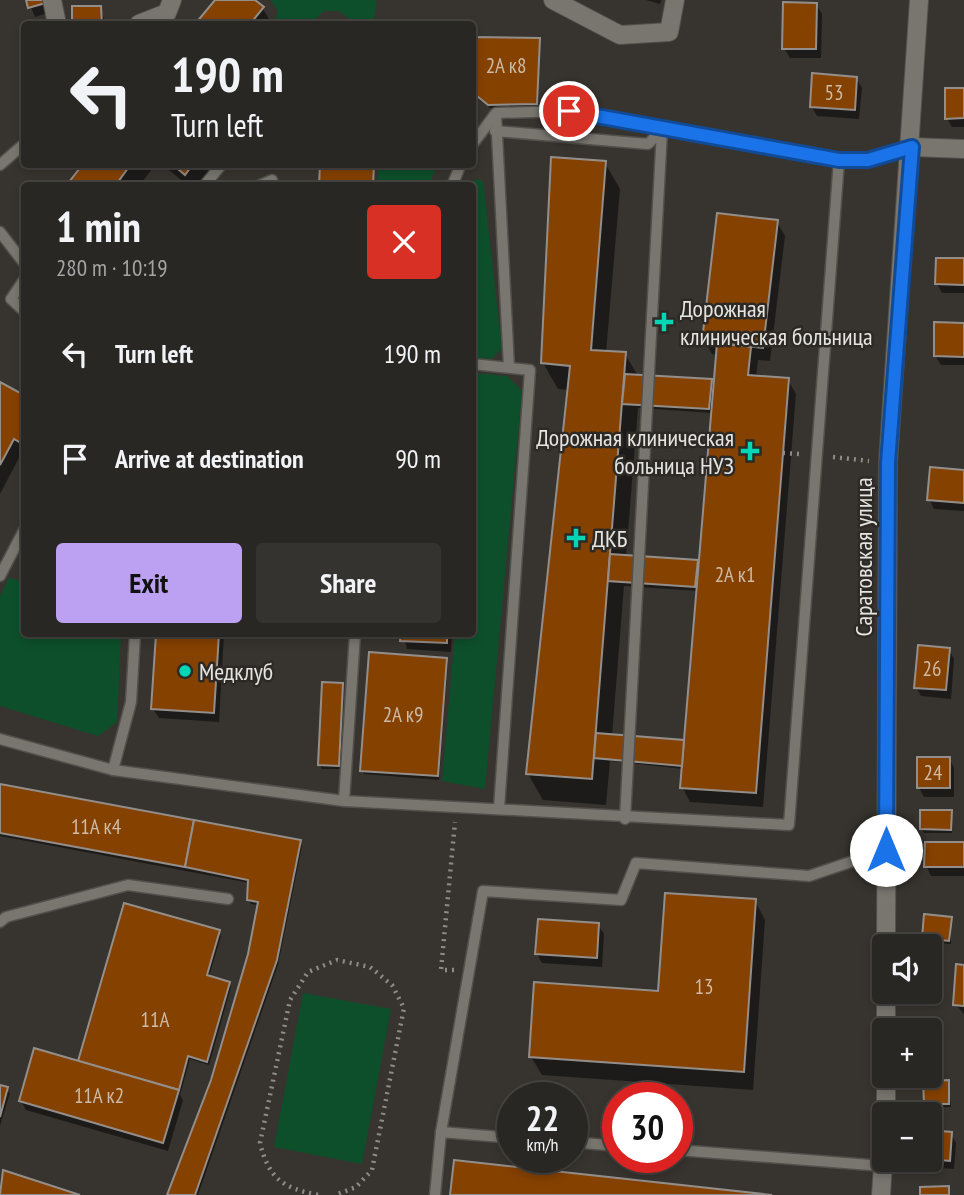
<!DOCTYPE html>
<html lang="en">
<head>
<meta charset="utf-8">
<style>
	:root { --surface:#292723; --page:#353330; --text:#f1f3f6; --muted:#a5a5a6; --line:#454441; --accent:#bca0f2 }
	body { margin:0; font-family:"PT Sans Narrow",sans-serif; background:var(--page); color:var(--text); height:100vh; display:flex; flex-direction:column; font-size:26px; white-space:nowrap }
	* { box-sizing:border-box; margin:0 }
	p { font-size:23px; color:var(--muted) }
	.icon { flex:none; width:38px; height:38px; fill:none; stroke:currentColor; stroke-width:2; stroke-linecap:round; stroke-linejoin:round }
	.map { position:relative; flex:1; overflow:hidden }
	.side { position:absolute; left:21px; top:182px; width:455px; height:455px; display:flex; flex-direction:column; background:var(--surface); border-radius:7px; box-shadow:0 4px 10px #0003,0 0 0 2px var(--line) }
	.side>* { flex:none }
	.hud { position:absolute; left:21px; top:21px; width:455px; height:147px; border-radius:7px; box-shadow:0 4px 10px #0003,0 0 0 2px var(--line); background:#292723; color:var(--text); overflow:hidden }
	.buttons { position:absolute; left:872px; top:934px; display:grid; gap:14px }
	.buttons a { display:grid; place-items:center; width:70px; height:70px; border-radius:7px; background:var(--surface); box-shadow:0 4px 10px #0003,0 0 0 2px var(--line); font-size:35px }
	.speed { position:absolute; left:497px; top:1082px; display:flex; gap:14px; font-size:35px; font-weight:700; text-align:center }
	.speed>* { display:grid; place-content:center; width:91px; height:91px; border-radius:50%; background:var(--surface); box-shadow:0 4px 10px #0003,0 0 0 2px var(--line); line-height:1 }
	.speed small { font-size:18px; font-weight:400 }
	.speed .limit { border:10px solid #d22; background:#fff; color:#111 }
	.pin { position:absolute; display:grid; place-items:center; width:60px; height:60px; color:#fff; margin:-30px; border:4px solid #fff; border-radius:50%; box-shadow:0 2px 7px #0007 }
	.me { position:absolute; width:77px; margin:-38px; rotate:0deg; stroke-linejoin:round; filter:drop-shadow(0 0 5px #0008) }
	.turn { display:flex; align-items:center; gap:24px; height:147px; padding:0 35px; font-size:32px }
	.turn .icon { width:91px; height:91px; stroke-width:2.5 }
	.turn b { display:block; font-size:49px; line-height:60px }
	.round { display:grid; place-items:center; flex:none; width:74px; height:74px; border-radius:7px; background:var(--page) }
	.head { display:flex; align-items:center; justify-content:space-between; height:119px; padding:0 35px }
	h1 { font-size:42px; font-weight:700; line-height:52px }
	.cta { display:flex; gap:14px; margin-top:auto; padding:14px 35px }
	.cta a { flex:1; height:80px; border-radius:7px; background:var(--accent); color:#111; font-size:28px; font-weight:700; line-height:80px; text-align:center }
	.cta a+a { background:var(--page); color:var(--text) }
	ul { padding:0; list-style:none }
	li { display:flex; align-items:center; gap:21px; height:105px; padding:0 35px }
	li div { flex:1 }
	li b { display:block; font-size:26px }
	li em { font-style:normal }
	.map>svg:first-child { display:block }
	.green { fill:#0d4f2b }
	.shadow { fill:#0007; fill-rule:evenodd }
	.building { fill:#854100; stroke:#948e8a; stroke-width:2 }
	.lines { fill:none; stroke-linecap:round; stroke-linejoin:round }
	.lane-casing { stroke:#52504b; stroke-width:13 }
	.street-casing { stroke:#52504b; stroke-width:20 }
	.path { stroke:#8e8c88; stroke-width:4.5; stroke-dasharray:2 5; stroke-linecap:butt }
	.lane { stroke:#797670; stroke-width:10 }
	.street { stroke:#797670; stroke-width:18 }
	.route-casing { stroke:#114b97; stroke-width:18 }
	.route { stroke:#1a73e8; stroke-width:12 }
	.poi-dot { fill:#04d5b6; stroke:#2d2a25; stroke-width:2.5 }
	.labels { text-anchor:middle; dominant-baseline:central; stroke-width:5; stroke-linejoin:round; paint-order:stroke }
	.number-label { font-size:21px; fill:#cdbba8 }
	.poi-label { font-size:24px; fill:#e5e4e0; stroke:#2d2a25; text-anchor:start }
	.street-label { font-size:24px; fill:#e5e4e0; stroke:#2d2a25 }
</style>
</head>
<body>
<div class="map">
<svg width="964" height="1195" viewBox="0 0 964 1195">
	<rect width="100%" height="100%" fill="#37342f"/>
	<g class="green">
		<polygon points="271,0 371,0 377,1 373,24 352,24 350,19 338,11 324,11 310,24 275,24 278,11"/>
		<polygon points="379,165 379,164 437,165 429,185 377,185"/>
		<polygon points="475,179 483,181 502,349 491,359 473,357 472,185"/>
		<polygon points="473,373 507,376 522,391 485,789 442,781 455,634 472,634"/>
		<polygon points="9,578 24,581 24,634 121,634 117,722 98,736 0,706 0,596"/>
		<polygon points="303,993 391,1009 362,1164 274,1147"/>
	</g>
	<g class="shadow">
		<polygon points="28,0 54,0 57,10 35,17"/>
		<polygon points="217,0 252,0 263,9 272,24 197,24"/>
		<polygon points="646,0 661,0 660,4"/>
		<polygon points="816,4 822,14 821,58 790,58 784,48"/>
		<polygon points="74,8 100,8 106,24 74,24"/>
		<polygon points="472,39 539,40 538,107 492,109 472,95"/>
		<polygon points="856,78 862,88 859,119 817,116 812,107"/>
		<polygon points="964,90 964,127 952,127 947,118"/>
		<path d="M605 163 620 189 606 353 625 354 638 376 711 381 715 388 718 355 712 354 704 340 777 222 785 236 770 361 758 360 756 378 788 380 796 394 763 807 690 802 682 787 684 769 610 761 606 805 543 800 528 774 570 390 558 389 543 363ZM638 408 713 413 700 568 696 562 626 557ZM624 586 698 591 685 747 612 736Z"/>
		<polygon points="85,164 156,164 139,186 68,186"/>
		<polygon points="162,164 218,164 202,186 188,186"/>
		<polygon points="964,260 964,293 942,293 937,284"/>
		<polygon points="964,324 964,365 941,365 935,355"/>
		<polygon points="0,384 24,397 24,454 22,452 0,494"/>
		<polygon points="964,472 964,511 934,509 929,499"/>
		<polygon points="158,634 224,634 219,722 159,718 153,709"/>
		<polygon points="403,634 452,634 451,652 407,649"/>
		<polygon points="949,649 954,659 951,699 921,696 916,687"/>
		<polygon points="446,659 448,663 439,780 364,774 362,770"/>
		<polygon points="342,685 341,769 322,769 319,764"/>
		<polygon points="949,758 954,768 954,797 924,797 919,788"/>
		<polygon points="0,786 300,842 302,846 278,965 198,1195 169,1195 213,1081 250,954 259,905 251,904 248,900 250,883 0,836"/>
		<polygon points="951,812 952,833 924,833 922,829"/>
		<polygon points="964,844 964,876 931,876 926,866"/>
		<polygon points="755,901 765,920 753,1090 542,1075 531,1057 659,992"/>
		<polygon points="951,918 951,944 926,942 924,938"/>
		<polygon points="598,925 604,934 602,967 542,963 537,954"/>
		<polygon points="219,932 221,936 209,977 229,983 231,987 209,1065 190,1059 180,1095 183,1100 168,1151 26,1110 21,1101 82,1064"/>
		<polygon points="964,967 964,1014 955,1004"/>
		<polygon points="948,1082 951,1107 928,1108 926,1104"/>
		<polygon points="0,1086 10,1093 0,1126"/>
		<polygon points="929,1132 951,1134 956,1143 954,1169 913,1166 910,1160 929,1160"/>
	</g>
	<g class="building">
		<polygon points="26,0 53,0 53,1 28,8"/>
		<polygon points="215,0 255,0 264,7 250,24 195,24"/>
		<polygon points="783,2 817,3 816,49 782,49"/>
		<polygon points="72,6 101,6 102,24 72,24"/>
		<polygon points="472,37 540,38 537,104 488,105 472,92"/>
		<polygon points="812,73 857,77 855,110 810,107"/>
		<polygon points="945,88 964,88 964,118 945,119"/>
		<polygon points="551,157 606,161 591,350 626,352 592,779 526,774 570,366 541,363"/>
		<polygon points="83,164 131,164 115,186 66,186"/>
		<polygon points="172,164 193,164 185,175"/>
		<polygon points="320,164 374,164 373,186 319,186"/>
		<polygon points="717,213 778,220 763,348 702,341"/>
		<polygon points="936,258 964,258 964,285 935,284"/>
		<polygon points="934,322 964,323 964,357 934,356"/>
		<polygon points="717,343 751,347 748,375 789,378 756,793 680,788"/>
		<polygon points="625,374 712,379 709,409 622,404"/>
		<polygon points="0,382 24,395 24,445 14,439 0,465"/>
		<polygon points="930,467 964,470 964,503 927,500"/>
		<polygon points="610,554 698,560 695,587 608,581"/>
		<polygon points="156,634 219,634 214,713 151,709"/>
		<polygon points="401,634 447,634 447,643 400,641"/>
		<polygon points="918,645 950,648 946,690 914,688"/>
		<polygon points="369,652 447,658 438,776 360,771"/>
		<polygon points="322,682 343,683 339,766 318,765"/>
		<polygon points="596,733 684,740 682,766 594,758"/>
		<rect x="917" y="757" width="33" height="31"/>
		<polygon points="0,784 194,820 185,867 0,833"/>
		<polygon points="920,810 952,810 951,830 920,829"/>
		<polygon points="194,820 301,840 277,960 195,1195 167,1195 211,1080 248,954 258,902 247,900 248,880 185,867"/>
		<polygon points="925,842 964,842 964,867 924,867"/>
		<polygon points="665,893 756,899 744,1072 529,1057 534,982 658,991"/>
		<polygon points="124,903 220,930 207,975 230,982 207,1062 188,1056 179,1090 78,1061"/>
		<polygon points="924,914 952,917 949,941 922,938"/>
		<polygon points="538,919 599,923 597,958 535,954"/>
		<polygon points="956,964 964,965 964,1006 953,1005"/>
		<polygon points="34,1048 179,1090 163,1143 19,1101"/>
		<polygon points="949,1080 949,1104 924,1104 923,1081"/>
		<polygon points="0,1085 8,1087 0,1117"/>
		<polygon points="929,1130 952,1132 950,1161 929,1159"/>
		<polygon points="454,1160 772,1195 450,1195"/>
		<polygon points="3,1170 80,1195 0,1195"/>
		<polygon points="949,1186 949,1195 920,1195 920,1187"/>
	</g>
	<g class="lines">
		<defs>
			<g id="lane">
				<polyline points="496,115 509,367"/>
				<polyline points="495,131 648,144 662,130"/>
				<polyline points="472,145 496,113 569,111 839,160 868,160 912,147"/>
				<polyline points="0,165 24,144"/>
				<polyline points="204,186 222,164"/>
				<polyline points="258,186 272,180"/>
				<polyline points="452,186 461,164"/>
				<polyline points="0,232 24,263"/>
				<polyline points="24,280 11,299 24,311"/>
				<polyline points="472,364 530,370 499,808"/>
				<polyline points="0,576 24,530"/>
				<polyline points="0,739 113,770 344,801 355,634"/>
				<polyline points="113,770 131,702 135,634"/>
				<polyline points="344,801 789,825 839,160"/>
				<polyline points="625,819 662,130"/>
				<polyline points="0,922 6,917 128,885 228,899"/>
				<polyline points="441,1132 483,891 621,900 636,863 809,876 886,850"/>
				<polyline points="572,1142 618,1146"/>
				<polyline points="677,1150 883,1166"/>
				<polyline points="435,1195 441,1132 513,1138"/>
			</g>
			<g id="street">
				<polyline points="52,0 57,24"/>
				<polyline points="553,0 620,35 669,32 675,0"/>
				<polyline points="139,24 167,13 172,0"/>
				<polyline points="912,147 964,149"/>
				<polyline points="886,947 888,463 919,0"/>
				<polyline points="886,1031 886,992"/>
				<polyline points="886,1115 886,1076"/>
				<polyline points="881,1195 884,1149"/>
			</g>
		</defs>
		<use href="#lane" class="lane-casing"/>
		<use href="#street" class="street-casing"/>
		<g class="path">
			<polyline points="783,453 800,454"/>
			<polyline points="833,457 869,461"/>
			<polyline points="454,970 441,970 455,822"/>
			<path d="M318 1195C283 1188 269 1179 260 1143L290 1000 308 972 337 960 370 967 392 985 404 1008 372 1170 356 1187 335 1195"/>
		</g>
		<use href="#lane" class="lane"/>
		<use href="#street" class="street"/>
	</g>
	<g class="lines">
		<defs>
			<polyline id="route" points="569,111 839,160 868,160 912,147 888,463 886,850"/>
		</defs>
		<use href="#route" class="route-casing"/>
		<use href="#route" class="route"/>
	</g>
	<g class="poi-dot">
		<path d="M660.5 311.5h7v7h7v7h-7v7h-7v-7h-7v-7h7z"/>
		<path d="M746.5 440.5h7v7h7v7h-7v7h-7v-7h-7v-7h7z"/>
		<path d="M572.5 527.5h7v7h7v7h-7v7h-7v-7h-7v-7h7z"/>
		<circle cx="185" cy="671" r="7"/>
	</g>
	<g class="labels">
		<g class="number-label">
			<text x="506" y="65">2А к8</text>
			<text x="834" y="92">53</text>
			<text x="735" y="574">2А к1</text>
			<text x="932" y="668">26</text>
			<text x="403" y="714">2А к9</text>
			<text x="933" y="772">24</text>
			<text x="96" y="826">11А к4</text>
			<text x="704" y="986">13</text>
			<text x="155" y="1019">11А</text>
			<text x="99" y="1095">11А к2</text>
		</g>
		<g class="poi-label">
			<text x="680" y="308">Дорожная<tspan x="680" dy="28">клиническая больница</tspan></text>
			<text x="734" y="437" text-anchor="end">Дорожная клиническая<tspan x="734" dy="28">больница НУЗ</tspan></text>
			<text x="592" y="538">ДКБ</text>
			<text x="199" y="671">Медклуб</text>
		</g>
		<g class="street-label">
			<text transform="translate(863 557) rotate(-90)">Саратовская улица</text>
		</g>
	</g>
</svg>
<div class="buttons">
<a><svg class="icon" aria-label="sound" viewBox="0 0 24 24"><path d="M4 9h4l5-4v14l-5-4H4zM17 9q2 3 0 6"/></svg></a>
<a>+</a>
<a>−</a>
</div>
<div class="speed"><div>22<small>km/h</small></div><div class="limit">30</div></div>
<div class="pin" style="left:569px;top:111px;background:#d93025"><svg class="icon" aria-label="arrive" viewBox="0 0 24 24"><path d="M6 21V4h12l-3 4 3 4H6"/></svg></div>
<svg class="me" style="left:886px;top:850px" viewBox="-20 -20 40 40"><circle r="19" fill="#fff"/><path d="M0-13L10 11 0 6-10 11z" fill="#1a73e8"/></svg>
<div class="hud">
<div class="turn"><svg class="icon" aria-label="left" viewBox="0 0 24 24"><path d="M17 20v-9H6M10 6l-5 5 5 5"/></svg><div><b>190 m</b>Turn left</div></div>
</div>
<section class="side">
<div class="head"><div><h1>1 min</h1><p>280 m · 10:19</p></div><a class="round" style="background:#d93025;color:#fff"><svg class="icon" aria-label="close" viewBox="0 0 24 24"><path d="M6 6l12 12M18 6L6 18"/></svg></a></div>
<ul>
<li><svg class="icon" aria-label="left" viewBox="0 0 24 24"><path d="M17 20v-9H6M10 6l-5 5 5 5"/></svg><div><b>Turn left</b></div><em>190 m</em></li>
<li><svg class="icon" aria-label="arrive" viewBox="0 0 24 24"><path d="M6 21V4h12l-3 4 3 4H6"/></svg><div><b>Arrive at destination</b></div><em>90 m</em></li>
</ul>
<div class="cta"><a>Exit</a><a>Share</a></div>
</section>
</div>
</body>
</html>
